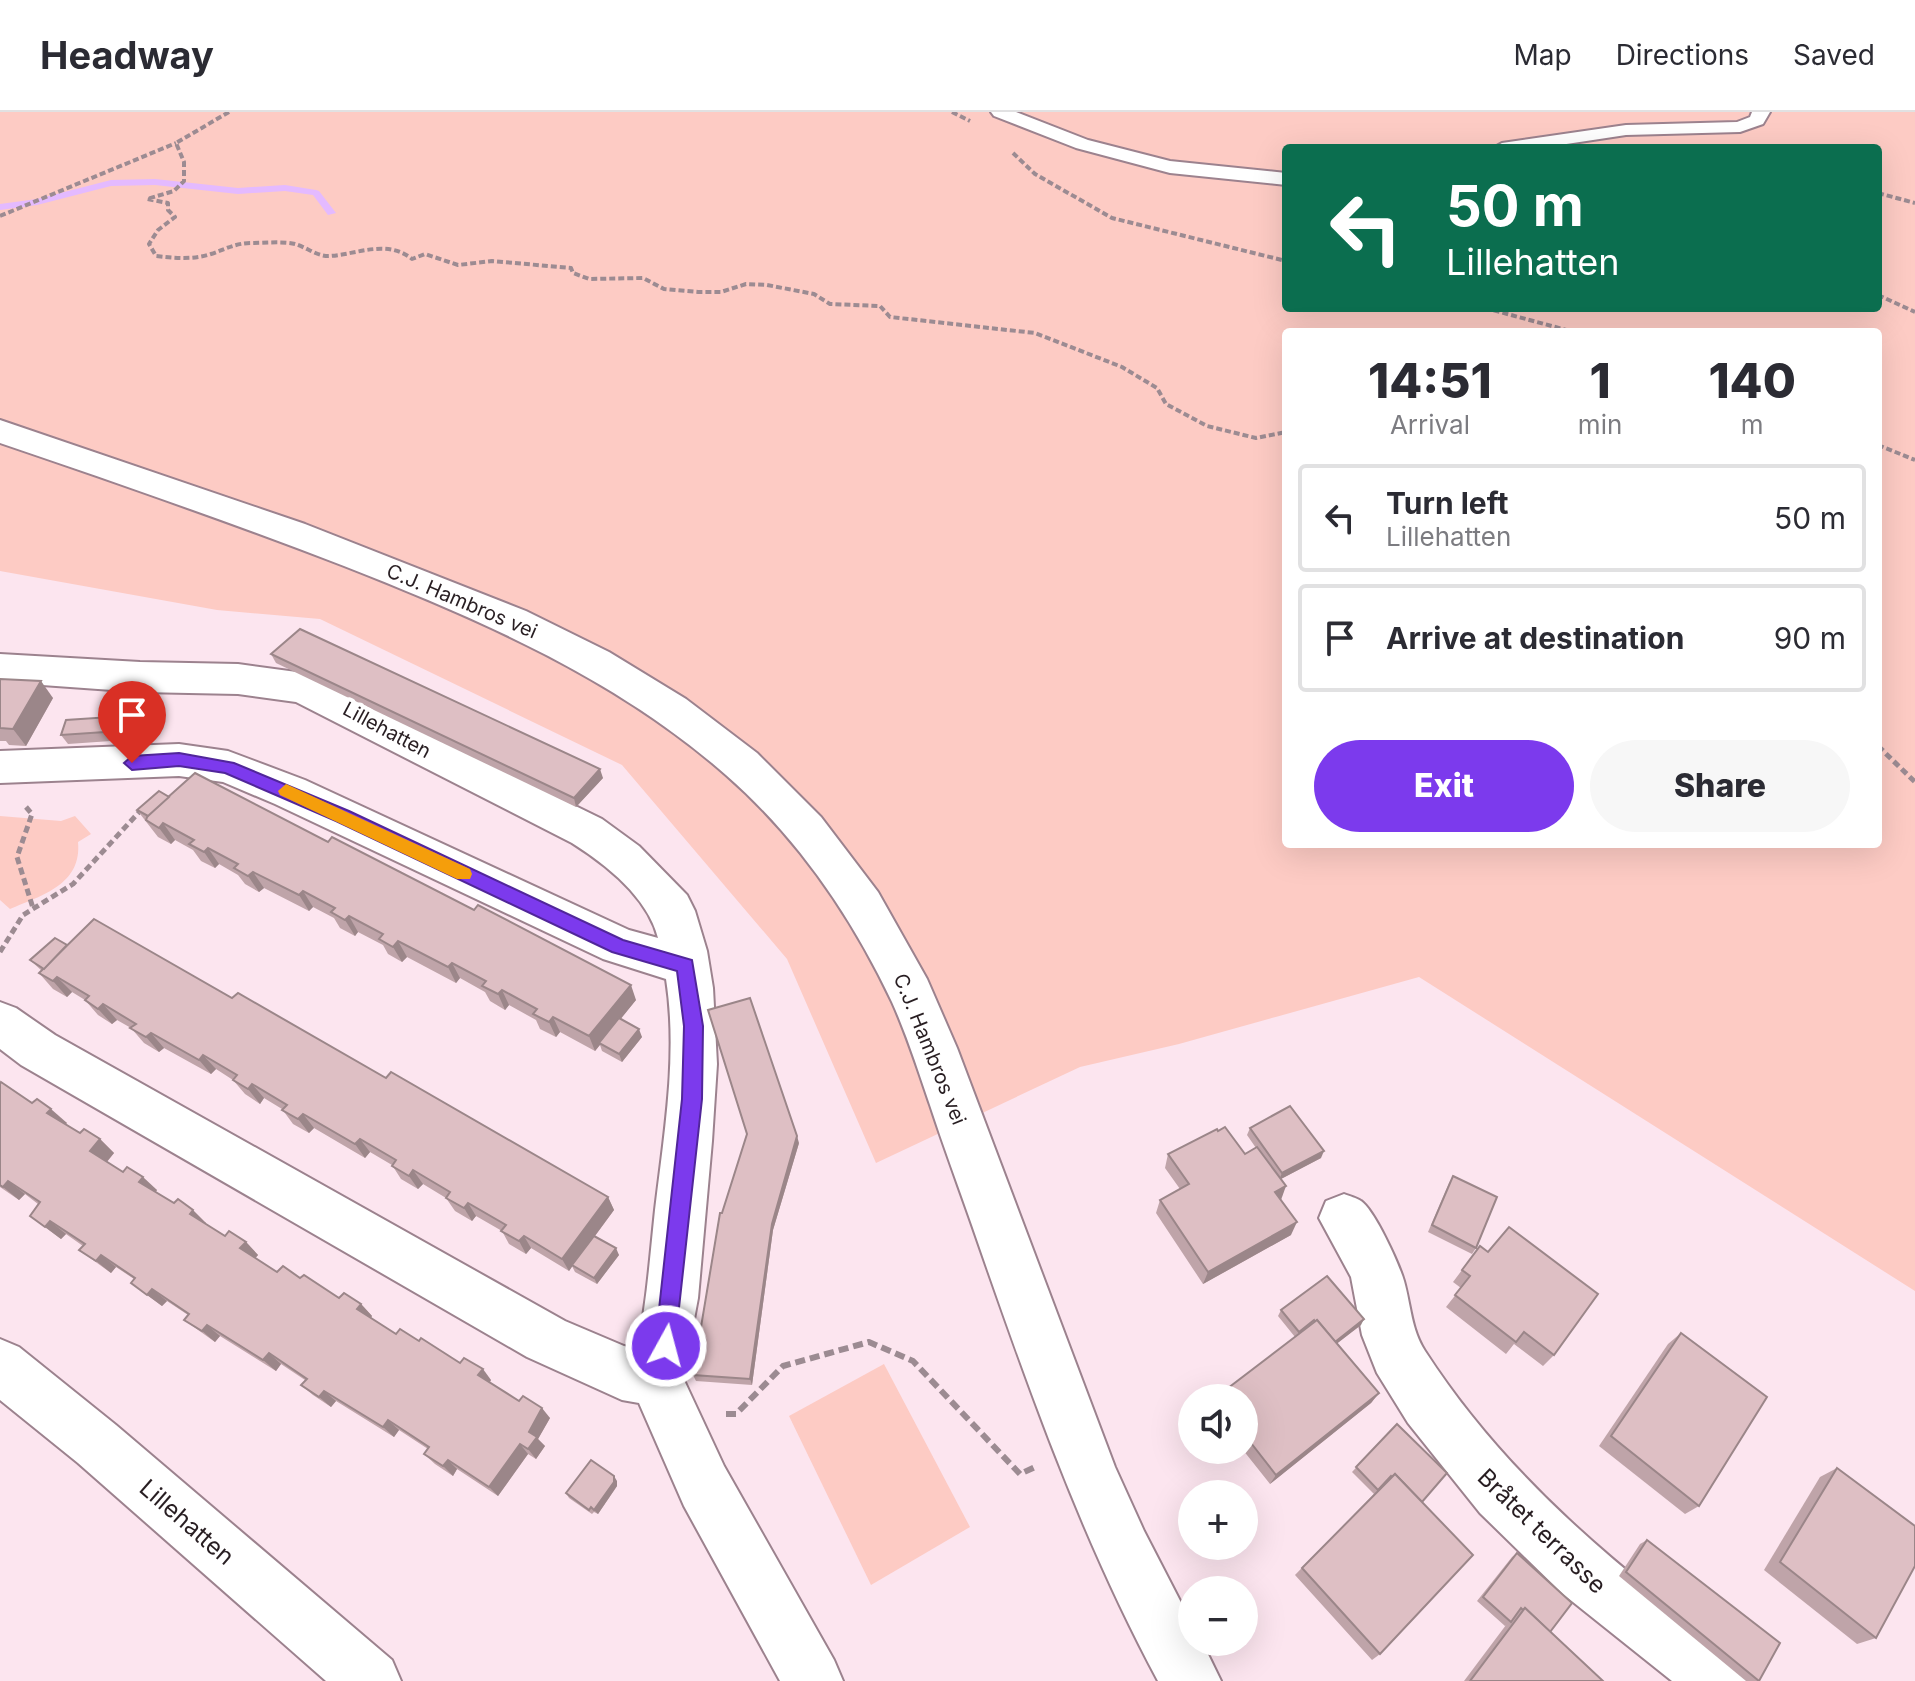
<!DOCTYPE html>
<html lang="en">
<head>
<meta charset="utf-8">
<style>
	:root { --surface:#fff; --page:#f7f7f7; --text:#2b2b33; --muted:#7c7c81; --line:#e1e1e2; --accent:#7c3aed }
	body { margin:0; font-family:Inter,sans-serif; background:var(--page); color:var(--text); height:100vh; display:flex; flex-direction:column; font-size:30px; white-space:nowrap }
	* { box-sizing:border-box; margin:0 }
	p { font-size:26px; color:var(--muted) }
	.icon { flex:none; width:44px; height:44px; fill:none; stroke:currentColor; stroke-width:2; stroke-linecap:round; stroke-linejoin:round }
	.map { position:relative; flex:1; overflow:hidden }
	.details { position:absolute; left:1282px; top:216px; width:600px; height:520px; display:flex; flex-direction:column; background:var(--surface); border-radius:8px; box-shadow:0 8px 32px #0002 }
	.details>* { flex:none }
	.top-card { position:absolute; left:1282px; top:32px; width:600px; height:168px; border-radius:8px; box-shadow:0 8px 32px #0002; background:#0b6e4f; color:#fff; overflow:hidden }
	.buttons { position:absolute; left:1178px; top:1272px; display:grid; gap:16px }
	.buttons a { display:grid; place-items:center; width:80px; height:80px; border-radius:50%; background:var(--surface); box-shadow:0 8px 32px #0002; font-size:40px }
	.pin { position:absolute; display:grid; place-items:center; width:68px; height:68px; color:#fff; margin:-82px -34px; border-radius:50% 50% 50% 0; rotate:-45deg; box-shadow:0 0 8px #0007 }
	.pin .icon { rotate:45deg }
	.me { position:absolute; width:88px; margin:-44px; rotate:7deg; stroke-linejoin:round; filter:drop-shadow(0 0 6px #0008) }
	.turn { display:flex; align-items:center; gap:28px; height:168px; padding:0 32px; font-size:36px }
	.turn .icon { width:104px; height:104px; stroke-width:2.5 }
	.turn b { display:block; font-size:56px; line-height:68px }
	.eta { display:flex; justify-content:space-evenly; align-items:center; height:136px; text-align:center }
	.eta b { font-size:48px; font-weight:800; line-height:56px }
	.primary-button { display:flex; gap:16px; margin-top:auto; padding:16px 32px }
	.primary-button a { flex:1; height:92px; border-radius:48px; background:var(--accent); color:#fff; font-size:32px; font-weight:800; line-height:92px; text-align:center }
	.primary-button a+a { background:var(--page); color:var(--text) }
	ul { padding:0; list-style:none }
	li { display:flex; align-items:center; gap:24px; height:108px; margin:0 16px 12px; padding:0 16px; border:4px solid var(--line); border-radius:8px }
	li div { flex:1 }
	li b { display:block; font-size:30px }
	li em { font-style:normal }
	header { display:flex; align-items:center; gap:48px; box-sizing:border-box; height:112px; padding:0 40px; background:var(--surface); border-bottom:2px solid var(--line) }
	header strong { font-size:38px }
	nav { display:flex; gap:44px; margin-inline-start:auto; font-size:28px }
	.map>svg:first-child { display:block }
	.green { fill:#fdcbc4; fill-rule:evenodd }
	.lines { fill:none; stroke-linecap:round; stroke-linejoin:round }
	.stream { fill:#e4baff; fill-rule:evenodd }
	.service-casing { stroke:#9c828e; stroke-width:4 }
	.minor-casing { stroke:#9c828e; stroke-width:4 }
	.secondary-casing { stroke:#9c828e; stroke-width:4 }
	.path-far2 { stroke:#9c8b92; stroke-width:4; stroke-dasharray:6 3; stroke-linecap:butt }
	.path-far1 { stroke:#9c8b92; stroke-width:5; stroke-dasharray:7 4; stroke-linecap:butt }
	.path { stroke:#9c8b92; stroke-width:6; stroke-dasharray:10 5; stroke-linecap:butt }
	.service { fill:#fff; fill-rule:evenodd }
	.minor { fill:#fff; fill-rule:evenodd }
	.secondary { fill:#fff; fill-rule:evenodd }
	.wall { fill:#bfa4a9 }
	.shaded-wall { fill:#9b8689 }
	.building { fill:#debfc4; stroke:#9b8689; stroke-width:2 }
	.route { fill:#7c3aed; stroke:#51269a; stroke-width:2 }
	.slow { fill:#f59e0b }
	.labels { text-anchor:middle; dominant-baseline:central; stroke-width:8; stroke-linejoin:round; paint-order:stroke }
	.street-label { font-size:20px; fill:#281e22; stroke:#fff }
	.near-street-label { font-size:24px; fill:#281e22; stroke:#fff }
</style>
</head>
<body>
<header>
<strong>Headway</strong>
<nav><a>Map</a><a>Directions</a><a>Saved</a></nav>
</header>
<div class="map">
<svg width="1915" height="1569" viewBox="0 0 1915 1569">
	<rect width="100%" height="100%" fill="#fce5ef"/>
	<g class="green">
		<path d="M0 0H1915V1179L1419 865 1179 932 1080 955 876 1051 787 847 622 653 320 507 217 498 0 459ZM1286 36H1878V196H1286ZM1286 220H1878V732H1286Z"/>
		<path d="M0 704 61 709 75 704 91 722 78 730C82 772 43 783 10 797L0 788Z"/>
		<polygon points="884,1252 970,1415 871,1473 789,1304"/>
	</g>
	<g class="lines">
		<polygon class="stream" points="155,67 238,76 285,73 316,78 319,79 336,101 328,103 313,83 285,79 238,82 155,73 111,74 37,93 0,98 0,92 37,87 111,68"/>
		<defs>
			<g id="service">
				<polygon points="991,0 1016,0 1088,28 1170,49 1286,61 1286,73 1170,61 1076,36 994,4"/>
				<polygon points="1752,0 1770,0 1763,12 1740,20 1626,23 1540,36 1493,36 1502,31 1626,13 1737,10 1750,5"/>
			</g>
			<g id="minor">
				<path d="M0 542 140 550 238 552 304 561 602 707 639 734 687 783 695 799 707 839 713 876 717 952 712 1029 698 1186 683 1266 724 1354 834 1548 843 1569H780L684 1394 639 1291 622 1288 527 1245 21 953 0 937V890L16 896 55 923 565 1209 624 1234 637 1237C647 1191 650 1144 655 1098 664 1022 678 943 666 867L603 847 275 692 223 670 179 664 0 671V639L179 632 228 639 305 668 629 818 658 826C648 786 607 753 572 731L296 590 238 582 140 580 0 570Z"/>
				<path d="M1344 1082C1349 1084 1357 1086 1361 1089 1375 1099 1399 1152 1404 1169 1411 1194 1411 1217 1425 1239 1507 1366 1621 1459 1742 1548L1751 1569H1672L1563 1482 1480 1401 1408 1311 1377 1261 1362 1223 1351 1165 1319 1106 1326 1089Z"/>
			</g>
			<g id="secondary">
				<path d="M0 308 305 412 526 499 609 540 686 587 757 641 821 705 878 780 927 867 957 936 1115 1355 1144 1419 1192 1512V1530H1202L1221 1569H1158C1080 1424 1026 1269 972 1113 958 1073 943 1033 930 993 918 958 907 923 892 890 852 805 797 725 726 663 616 566 479 507 344 454 230 410 115 370 0 331Z"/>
				<polygon points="0,1227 19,1235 116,1313 392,1548 401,1569 326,1569 78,1351 0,1288"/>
			</g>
		</defs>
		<use href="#service" class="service-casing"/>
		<use href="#minor" class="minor-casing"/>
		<use href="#secondary" class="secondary-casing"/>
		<g class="path-far2">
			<path d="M229 0 176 31 184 50V69L174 79 147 87 168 91V98L175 105 158 118 149 132 156 144C175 146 193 148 211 142 226 137 235 131 252 131 265 131 282 129 295 132 306 135 318 145 330 144 358 142 387 127 412 147L425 142 458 153 492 149 571 156 573 161 589 167 643 166 664 177 698 180H721L746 172 767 173 814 182 830 192 880 194 890 205 1035 221 1122 255 1157 276 1166 292 1207 314 1256 326 1286 320"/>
			<polyline points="952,0 970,9"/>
			<polyline points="1013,41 1035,62 1112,106 1286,149"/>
			<polyline points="1878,81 1915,91"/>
			<polyline points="0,104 176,31"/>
			<polyline points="1878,183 1915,200"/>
			<polyline points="1485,196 1574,220"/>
			<polyline points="1878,333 1915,348"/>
		</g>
		<g class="path-far1">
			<polyline points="1878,634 1915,670"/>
			<polyline points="26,695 32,702 17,745 33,796"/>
			<polyline points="0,840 23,803 73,772 141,698"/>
		</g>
		<polyline class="path" points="726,1302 736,1302 783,1254 869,1230 913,1249 1020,1362 1035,1355"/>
		<use href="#service" class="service"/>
		<use href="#minor" class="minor"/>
		<use href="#secondary" class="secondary"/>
	</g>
	<g class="wall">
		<polygon points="271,542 603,666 576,695 276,551"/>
		<polygon points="0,567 53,586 26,634 9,633 6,629 0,629"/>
		<polygon points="116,614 111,629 68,632 61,623"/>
		<polygon points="169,685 636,888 620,907 642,925 622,950 602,939 600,933 595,939 560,920 556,925 540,917 536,908 509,893 505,898 490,889 485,880 460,866 456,871 407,845 402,850 388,842 383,833 358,820 355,824 340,816 334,806 313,795 309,799 264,776 259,780 245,772 238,763 219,752 215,756 201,749 193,738 175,728 171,732 158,725 137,698"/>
		<polygon points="67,833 232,886 386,966 608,1085 614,1098 595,1124 619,1143 597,1172 575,1160 572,1154 569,1159 531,1136 526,1142 509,1132 502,1119 476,1104 472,1109 455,1099 446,1086 423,1072 418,1077 401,1067 392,1053 370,1040 365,1046 314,1016 309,1021 293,1012 282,997 264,986 260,992 245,982 233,968 216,957 211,962 164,936 159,940 144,931 131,916 117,908 112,912 98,903 85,888 72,880 67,885 53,877 39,861 42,859 30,848"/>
		<polygon points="0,972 67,1011 66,1012 80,1021 100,1027 114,1041 107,1050 123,1060 157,1078 156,1080 206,1111 206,1112 225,1124 246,1130 258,1143 255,1146 277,1160 300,1166 339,1186 361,1192 372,1204 371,1206 396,1222 419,1229 460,1251 491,1268 490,1270 519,1289 550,1306 538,1327 545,1334 536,1347 528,1342 498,1384 457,1357 453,1364 435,1352 424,1342 428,1337 399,1318 394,1325 336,1289 331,1295 313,1283 301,1273 305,1268 281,1252 276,1259 220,1224 215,1230 184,1208 188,1203 167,1189 162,1194 131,1171 134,1167 116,1155 111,1161 79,1138 83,1134 66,1122 61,1127 30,1104 38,1092 25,1082 19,1088 0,1075"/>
		<polygon points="1250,1016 1321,1046 1281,1067 1281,1088 1291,1123 1203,1172 1156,1101 1160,1088 1180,1077 1165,1056 1168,1042 1245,1042 1256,1036 1247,1023"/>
		<polygon points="799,1031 773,1118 752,1273 696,1269 693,1263 722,1101"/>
		<polygon points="1453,1064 1476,1136 1472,1142 1428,1120 1449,1071"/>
		<polygon points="1480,1134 1554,1243 1543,1254 1514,1232 1506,1242 1446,1195 1461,1176 1453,1170"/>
		<polygon points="1281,1198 1361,1213 1337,1231 1379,1281 1371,1291 1270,1372 1243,1338 1244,1286 1295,1225 1278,1204"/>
		<polygon points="1681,1221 1699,1394 1685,1402 1599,1334 1668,1232"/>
		<polygon points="1397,1312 1422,1390 1380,1542 1372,1548 1295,1463 1374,1382 1352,1360"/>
		<polygon points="1837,1356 1876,1526 1857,1532 1764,1458 1820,1365"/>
		<polygon points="617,1369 617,1374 598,1402 594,1400 592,1402 569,1386 566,1381"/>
		<polygon points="1647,1428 1759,1569 1746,1569 1619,1464 1640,1432"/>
		<polygon points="1517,1441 1550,1520 1603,1569 1464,1569 1506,1513 1505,1514 1477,1489 1512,1445"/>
	</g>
	<g class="shaded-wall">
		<polygon points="41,569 53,586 26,634 13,617"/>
		<polygon points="110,605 116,614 111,629 105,620"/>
		<polygon points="600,657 603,666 576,695 574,686"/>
		<polygon points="163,711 175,728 171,732 159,716"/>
		<polygon points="208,736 219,752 215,756 204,740"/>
		<polygon points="253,760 264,776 259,780 248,764"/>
		<polygon points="303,779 313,795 309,799 299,783"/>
		<polygon points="349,804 358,820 355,824 345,808"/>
		<polygon points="398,829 407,845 402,850 393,835"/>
		<polygon points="452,851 460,866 456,871 448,855"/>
		<polygon points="57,865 72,880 67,885 53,869"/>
		<polygon points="631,873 636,888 595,939 589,924"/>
		<polygon points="502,878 509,893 505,898 498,882"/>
		<polygon points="103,892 117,908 112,912 98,897"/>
		<polygon points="553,905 560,920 556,925 549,910"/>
		<polygon points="639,917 642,925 622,950 619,942"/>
		<polygon points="151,921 164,936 159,940 146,925"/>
		<polygon points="203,943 216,957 211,962 199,948"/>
		<polygon points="252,972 264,986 260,992 248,977"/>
		<polygon points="51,997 67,1011 62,1015 47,1001"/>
		<polygon points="303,1002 314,1016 309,1021 298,1007"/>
		<polygon points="797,1024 799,1031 773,1118 752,1273 750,1267 772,1112"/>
		<polygon points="100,1027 114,1041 104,1053 90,1039"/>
		<polygon points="360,1027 370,1040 365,1046 355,1032"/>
		<polygon points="1324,1039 1321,1046 1279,1068 1282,1061"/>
		<polygon points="413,1058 423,1072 418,1077 409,1064"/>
		<polygon points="143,1065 157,1078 153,1083 139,1070"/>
		<polygon points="8,1069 25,1082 19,1088 3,1075"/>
		<polygon points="1286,1074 1281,1088 1275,1080"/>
		<polygon points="608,1085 614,1098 569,1159 562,1147"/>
		<polygon points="468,1091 476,1104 472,1109 464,1096"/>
		<polygon points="193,1098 206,1111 203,1115 190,1102"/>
		<polygon points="50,1109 66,1122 61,1127 45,1115"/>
		<polygon points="1297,1110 1291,1123 1203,1172 1208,1160"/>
		<polygon points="524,1124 531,1136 526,1142 519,1129"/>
		<polygon points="246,1130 258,1143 253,1149 240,1136"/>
		<polygon points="616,1136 619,1143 597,1172 594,1166"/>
		<polygon points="101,1143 116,1155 111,1161 96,1149"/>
		<polygon points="152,1177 167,1189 162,1194 147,1183"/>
		<polygon points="361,1192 372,1204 368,1209 357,1197"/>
		<polygon points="1364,1207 1361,1213 1330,1237 1333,1231"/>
		<polygon points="207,1213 220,1224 215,1230 202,1219"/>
		<polygon points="269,1241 281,1252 276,1259 263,1248"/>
		<polygon points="483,1257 491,1268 487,1274 478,1263"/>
		<polygon points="324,1279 336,1289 331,1295 319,1285"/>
		<polygon points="1379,1281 1371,1291 1270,1372 1276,1363"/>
		<polygon points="542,1296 550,1306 538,1327 545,1334 536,1347 528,1337 529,1320"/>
		<polygon points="388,1308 399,1318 394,1325 383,1315"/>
		<polygon points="520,1332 528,1342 498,1384 489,1375"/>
		<polygon points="448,1348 457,1357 453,1364 443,1354"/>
		<polygon points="614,1364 617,1369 617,1374 598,1402 594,1398"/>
	</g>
	<g class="building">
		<polygon points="300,517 600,657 574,686 271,542"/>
		<polygon points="0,567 41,569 13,617 0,616"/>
		<polygon points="110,605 105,620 61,623 66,608"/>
		<polygon points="195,661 328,730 332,725 474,798 478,793 631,873 589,924 553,905 549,910 533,902 537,897 502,878 498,882 482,874 486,869 452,851 448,855 398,829 393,835 379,827 383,822 349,804 345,808 331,800 335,796 303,779 299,783 253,760 248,764 234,756 238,752 208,736 204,740 189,732 194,728 163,711 159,716 146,708 148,703"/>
		<polygon points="159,679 169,685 148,704 137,698"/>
		<polygon points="94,807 232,886 238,881 386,966 391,960 608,1085 562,1147 524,1124 519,1129 501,1119 506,1113 468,1091 464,1096 446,1086 450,1080 413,1058 409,1064 392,1054 396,1048 360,1027 355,1032 303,1002 298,1007 282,998 287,993 252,972 248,977 233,968 237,963 203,943 199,948 151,921 146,925 130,916 136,912 103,892 98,897 85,888 89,884 57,865 53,869 39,861"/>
		<polygon points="55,826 67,833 44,857 30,848"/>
		<polygon points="750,886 797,1024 772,1112 750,1267 693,1263 720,1101 722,1101 747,1022 708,898"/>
		<polygon points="619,906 639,917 619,942 599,931"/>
		<polygon points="1,970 32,991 37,987 51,997 47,1001 80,1021 84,1017 100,1027 90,1039 123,1060 127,1055 143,1065 139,1070 174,1091 178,1087 193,1098 190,1102 225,1124 229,1119 246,1130 240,1136 277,1160 283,1154 300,1166 304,1163 339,1186 344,1181 361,1192 357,1197 396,1222 400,1217 419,1229 421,1226 460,1251 464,1246 483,1257 478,1263 519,1289 523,1284 542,1296 529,1320 537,1325 528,1337 520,1332 489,1375 448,1348 443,1354 424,1342 429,1335 388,1308 383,1315 324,1279 319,1285 301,1273 307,1267 269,1241 263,1248 207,1213 202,1219 184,1208 189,1202 152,1177 147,1183 131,1171 135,1166 101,1143 96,1149 79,1138 85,1132 50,1109 45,1115 30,1104 40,1090 8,1069 3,1075 0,1073 0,972"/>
		<polygon points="1290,994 1324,1039 1282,1061 1250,1016"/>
		<polygon points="1225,1015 1245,1042 1257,1035 1286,1074 1275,1080 1297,1110 1208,1160 1160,1088 1189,1072 1168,1042 1217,1017 1218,1019"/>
		<polygon points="1453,1064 1497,1085 1476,1136 1432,1113"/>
		<polygon points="1509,1115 1598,1182 1554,1243 1524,1220 1516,1230 1455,1183 1470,1164 1462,1158 1480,1134 1488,1140"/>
		<polygon points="594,1124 616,1136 594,1166 572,1153"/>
		<polygon points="1327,1164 1364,1207 1335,1230 1317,1208 1315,1210 1314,1208 1299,1220 1281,1198"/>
		<polygon points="1317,1208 1379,1281 1276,1363 1244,1322 1244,1286 1215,1286"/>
		<polygon points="1681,1221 1767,1285 1699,1394 1611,1324"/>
		<polygon points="1397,1312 1447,1361 1422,1390 1395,1362 1392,1365 1391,1364 1378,1378 1356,1355"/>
		<polygon points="591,1348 614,1364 614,1370 594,1398 591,1395 589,1398 566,1381"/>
		<polygon points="1837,1356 1915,1414 1915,1454 1876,1526 1780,1450"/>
		<polygon points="1395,1362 1473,1443 1380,1542 1302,1456"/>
		<polygon points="1647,1428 1780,1531 1759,1569 1626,1460"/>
		<polygon points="1517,1441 1572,1491 1550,1520 1525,1496 1523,1498 1521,1496 1511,1510 1483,1485"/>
		<polygon points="1525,1496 1603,1569 1470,1569"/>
	</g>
	<polygon class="route" points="179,641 234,651 349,699 623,828 692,848 703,914 702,987 674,1241 666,1245 658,1241 655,1234 682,987 684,914 677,859 612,840 336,709 225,661 179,654 132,658 124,651 132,644"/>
	<polygon class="slow" points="286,672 470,757 472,762 470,767 457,767 280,683 278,679"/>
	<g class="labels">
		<g class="street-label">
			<text transform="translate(462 489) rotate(23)">C.J. Hambros vei</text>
			<text transform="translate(387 618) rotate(28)">Lillehatten</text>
			<text transform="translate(930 937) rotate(68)">C.J. Hambros vei</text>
		</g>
		<g class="near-street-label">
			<text transform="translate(187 1410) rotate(41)">Lillehatten</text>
			<text transform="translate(1542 1419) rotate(44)">Bråtet terrasse</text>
		</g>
	</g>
</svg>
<div class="buttons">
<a><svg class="icon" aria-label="sound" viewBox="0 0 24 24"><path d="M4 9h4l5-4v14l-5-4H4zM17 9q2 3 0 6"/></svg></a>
<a>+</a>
<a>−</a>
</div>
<div class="pin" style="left:132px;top:651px;background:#d93025"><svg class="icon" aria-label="arrive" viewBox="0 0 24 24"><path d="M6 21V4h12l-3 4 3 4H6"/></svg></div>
<svg class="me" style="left:666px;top:1234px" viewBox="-20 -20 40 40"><circle r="17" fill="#7c3aed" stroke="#fff" stroke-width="3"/><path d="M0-11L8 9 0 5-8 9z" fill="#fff"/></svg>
<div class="top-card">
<div class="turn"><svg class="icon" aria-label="left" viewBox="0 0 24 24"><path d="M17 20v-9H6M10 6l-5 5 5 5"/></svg><div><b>50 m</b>Lillehatten</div></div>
</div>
<section class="details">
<div class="eta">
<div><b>14:51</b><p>Arrival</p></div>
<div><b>1</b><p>min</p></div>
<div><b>140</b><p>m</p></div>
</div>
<ul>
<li><svg class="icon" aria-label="left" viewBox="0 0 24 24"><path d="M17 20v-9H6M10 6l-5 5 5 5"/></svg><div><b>Turn left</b><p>Lillehatten</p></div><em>50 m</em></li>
<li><svg class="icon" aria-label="arrive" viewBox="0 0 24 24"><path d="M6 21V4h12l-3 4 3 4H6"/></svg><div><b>Arrive at destination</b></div><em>90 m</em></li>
</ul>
<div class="primary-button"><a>Exit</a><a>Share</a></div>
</section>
</div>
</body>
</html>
